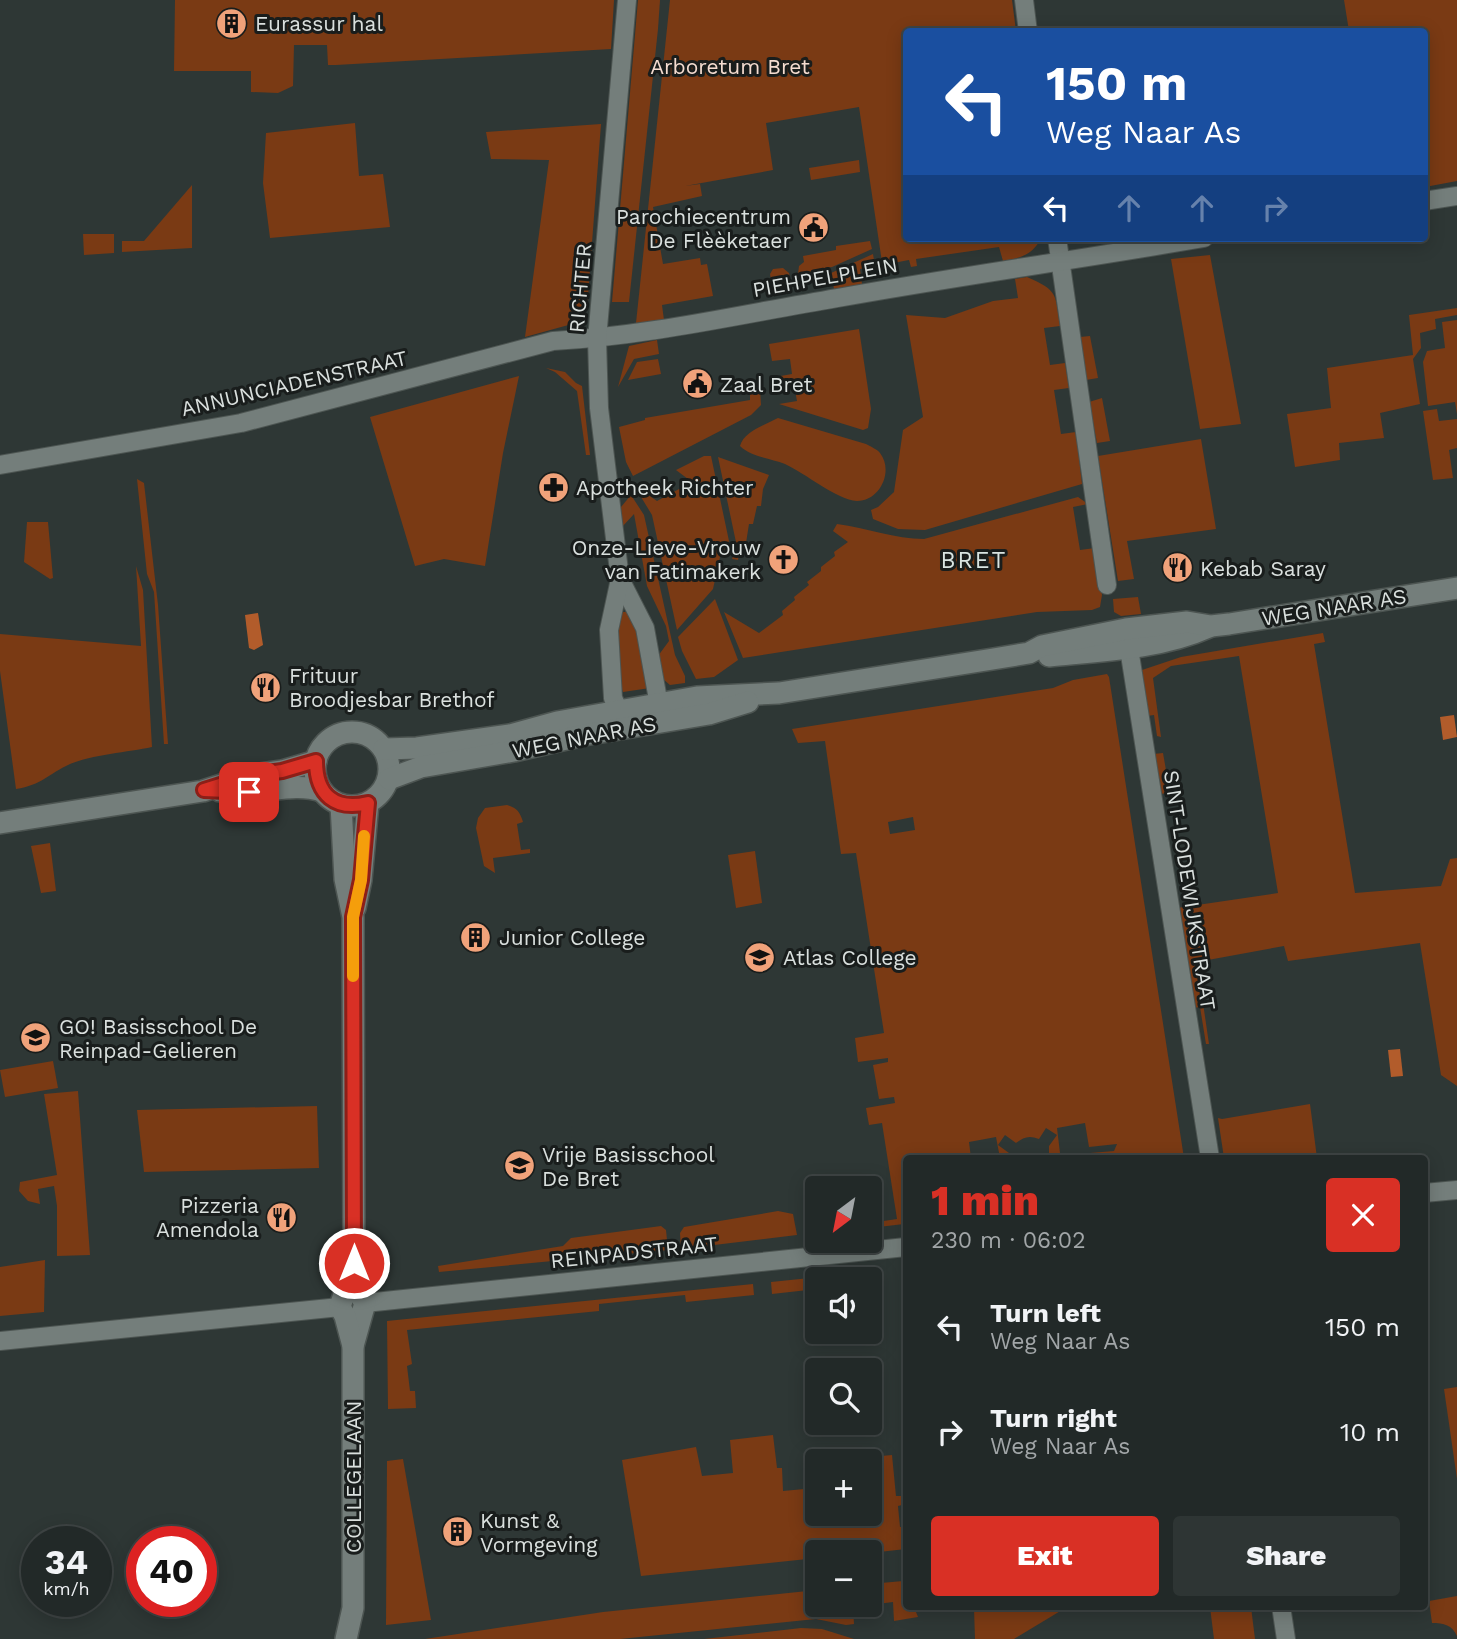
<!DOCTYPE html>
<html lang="en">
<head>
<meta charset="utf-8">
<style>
	:root { --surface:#222928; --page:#2e3534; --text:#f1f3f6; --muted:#a2a6a8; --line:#3f4545; --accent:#d93025 }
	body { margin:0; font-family:"Work Sans",sans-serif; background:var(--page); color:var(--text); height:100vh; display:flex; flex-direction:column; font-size:26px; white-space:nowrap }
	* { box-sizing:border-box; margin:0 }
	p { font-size:23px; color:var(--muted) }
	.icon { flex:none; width:38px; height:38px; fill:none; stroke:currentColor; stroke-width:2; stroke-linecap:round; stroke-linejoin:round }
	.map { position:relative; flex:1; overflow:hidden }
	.drawer { position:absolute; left:903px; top:1155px; width:525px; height:455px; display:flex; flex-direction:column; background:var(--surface); border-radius:7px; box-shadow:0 4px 18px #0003,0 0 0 2px var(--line) }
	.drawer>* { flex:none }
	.top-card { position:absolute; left:903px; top:28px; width:525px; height:214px; border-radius:7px; box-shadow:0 4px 18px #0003,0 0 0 2px var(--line); background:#1a4fa0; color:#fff; overflow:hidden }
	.needle { width:46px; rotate:212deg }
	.fabs { position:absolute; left:805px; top:1176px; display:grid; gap:14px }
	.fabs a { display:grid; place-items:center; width:77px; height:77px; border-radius:7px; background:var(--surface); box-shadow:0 4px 18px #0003,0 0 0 2px var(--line); font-size:35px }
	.speed { position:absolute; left:21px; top:1526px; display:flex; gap:14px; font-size:35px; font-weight:700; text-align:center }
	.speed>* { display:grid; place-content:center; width:91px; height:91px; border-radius:50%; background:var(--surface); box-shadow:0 4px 18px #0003,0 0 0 2px var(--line); line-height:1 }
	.speed small { font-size:18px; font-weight:400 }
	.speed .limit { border:10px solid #d22; background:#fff; color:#111 }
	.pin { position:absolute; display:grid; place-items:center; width:60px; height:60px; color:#fff; margin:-30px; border-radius:14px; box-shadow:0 4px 10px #0006 }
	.me { position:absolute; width:77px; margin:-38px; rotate:0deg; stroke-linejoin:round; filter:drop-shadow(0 0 5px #0008) }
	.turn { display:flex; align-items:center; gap:24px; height:147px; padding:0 28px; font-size:32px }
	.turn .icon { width:91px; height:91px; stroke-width:2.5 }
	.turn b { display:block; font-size:49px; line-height:60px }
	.lanes { display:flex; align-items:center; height:66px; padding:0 28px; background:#0003; justify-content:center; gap:35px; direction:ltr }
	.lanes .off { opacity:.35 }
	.round { display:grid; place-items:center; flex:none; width:74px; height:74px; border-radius:7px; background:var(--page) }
	.headline { display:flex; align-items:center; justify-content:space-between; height:119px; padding:0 28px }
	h1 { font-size:42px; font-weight:800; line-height:52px; color:var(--accent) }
	.button { display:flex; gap:14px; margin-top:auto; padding:14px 28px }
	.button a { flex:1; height:80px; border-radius:7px; background:var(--accent); color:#fff; font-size:28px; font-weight:800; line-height:80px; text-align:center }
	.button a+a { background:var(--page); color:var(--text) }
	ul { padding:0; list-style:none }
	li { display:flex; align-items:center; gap:21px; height:105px; padding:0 28px }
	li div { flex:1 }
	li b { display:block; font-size:26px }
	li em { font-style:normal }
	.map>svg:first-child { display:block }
	.green { fill:#7a3a14; fill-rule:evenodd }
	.water { fill:#b25c2b }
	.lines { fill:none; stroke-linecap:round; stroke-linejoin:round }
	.street-casing { stroke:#4d5552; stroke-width:20 }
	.secondary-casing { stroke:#4d5552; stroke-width:24 }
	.street { stroke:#747e7b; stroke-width:18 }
	.secondary { stroke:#747e7b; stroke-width:21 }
	.route-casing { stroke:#8d1f18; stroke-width:18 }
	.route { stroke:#d93025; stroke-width:12 }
	.slow { stroke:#f59e0b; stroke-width:12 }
	.labels { text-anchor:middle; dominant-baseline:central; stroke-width:6; stroke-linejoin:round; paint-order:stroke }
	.poi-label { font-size:21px; fill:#dae0de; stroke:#191d1c; text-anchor:start }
	.park-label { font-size:21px; fill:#f4dcd0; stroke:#191d1c }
	.street-label { font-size:21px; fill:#dae0de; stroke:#191d1c }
	.neighbourhood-label { font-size:23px; letter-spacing:2px; fill:#d9e4e1; stroke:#191d1c }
</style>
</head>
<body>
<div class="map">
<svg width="1457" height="1639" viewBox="0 0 1457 1639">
	<rect width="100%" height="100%" fill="#2e3735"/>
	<g class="green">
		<polygon points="175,0 614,0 611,49 336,65 328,65 327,45 294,45 293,86 278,93 251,92 251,71 174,71"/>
		<polygon points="638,0 660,0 658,29 629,302 612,302"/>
		<path d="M670 0H1012L1016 31 906 32V238H1041C1033 255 1020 258 1003 261L999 247 916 259 917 266 911 267 909 260 888 264V268L883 269 859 107 766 123 773 170 685 186 700 184 702 196 653 207 663 264 700 258 701 265 707 264 713 296 662 305 664 320 636 323Z"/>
		<polygon points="1344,0 1457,0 1457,181 1425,187 1424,32 1349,31"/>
		<polygon points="355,123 359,176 383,174 390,227 270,238 263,183 266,133"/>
		<polygon points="601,124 587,309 578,321 572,324 525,337 549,160 491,159 486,132"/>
		<polygon points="859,160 860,172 811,180 809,168"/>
		<polygon points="192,185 192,248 122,252 122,241 144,241"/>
		<polygon points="83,234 114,234 114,253 84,255"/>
		<polygon points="870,241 872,249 832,267 812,270 806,280 798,274 799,266 804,262 803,256 836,250 836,246"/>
		<polygon points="873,254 875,266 860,269 862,284 834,289 831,273"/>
		<polygon points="1210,255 1241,424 1200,429 1171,259"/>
		<polygon points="783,268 789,273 792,290 773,293 770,274 773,269"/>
		<path d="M1027 277C1059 291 1055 294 1060 326L1044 328 1050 365 1065 363 1069 388 1054 390 1061 434 1076 432 1082 484 925 530 898 529 873 519 871 510 878 507 894 492 903 430 923 417 906 315 945 318 993 301 1018 298 1015 279Z"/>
		<polygon points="1457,308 1457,315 1435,319 1436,329 1420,333 1421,348 1413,359 1420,404 1380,413 1384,438 1339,443 1340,460 1295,467 1287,414 1331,408 1327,368 1413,355 1409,315"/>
		<polygon points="1457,320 1457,414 1455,402 1428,406 1423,362 1427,351 1445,348 1442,322"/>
		<polygon points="859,329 871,409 868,428 863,430 779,404 797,401 794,385 776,388 775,377 792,374 790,359 772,361 769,344"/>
		<polygon points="1090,336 1098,378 1086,380 1080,337"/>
		<polygon points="657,340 659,354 634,359 618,387 629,346"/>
		<polygon points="658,359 661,374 628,380 637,362"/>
		<polygon points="546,368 565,372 576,383 582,386 590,455 586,455 577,391 555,372"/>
		<polygon points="519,376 503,453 485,566 444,559 415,566 370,417"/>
		<polygon points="760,390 761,405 751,415 633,476 626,462 619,427 645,420 645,418 750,400 750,393"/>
		<polygon points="1102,398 1110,441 1097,443 1089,402"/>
		<polygon points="1437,409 1439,421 1457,419 1457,448 1449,450 1453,478 1433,480 1423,411"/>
		<path d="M778 418 866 444C871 447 877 449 880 453 894 471 880 501 857 501 837 500 805 473 785 464 770 458 751 457 740 446 744 431 765 425 778 418Z"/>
		<polygon points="1201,439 1216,529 1127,541 1134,579 1118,581 1098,456"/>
		<polygon points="704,456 711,456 729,541 720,557 713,589 677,630 652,515 638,492 641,490 657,501 692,482 676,470"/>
		<polygon points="718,457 769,475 763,489 761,506 757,506 753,524 749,524 746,543 741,543 738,560 732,559 737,547"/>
		<polygon points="137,479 144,483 158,605 168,744 164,744 154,592 147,574"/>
		<polygon points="631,495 644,515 675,655 685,676 685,683 670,685 663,679 658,656 669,641 666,626 647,586 634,514 622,527 621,507"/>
		<path d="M1078 497 1088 504 1073 507 1080 550 1095 548 1102 595 1100 607 1092 610 1037 612 743 658 724 612 759 633 783 615 782 611 795 600 794 597 809 585 807 582 821 571V567L835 556 834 552 848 542 833 531 837 524C867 528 895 539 924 539Z"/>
		<polygon points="27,522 48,522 53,578 50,579 24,562"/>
		<path d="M136 566 143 590 152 747C129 752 91 755 70 764 48 774 42 785 16 789L0 671V634L141 646Z"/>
		<polygon points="1138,597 1141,614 1121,616 1114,612 1113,599"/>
		<polygon points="715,599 738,660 714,677 696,679 682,651 678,637"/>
		<path d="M623 612H628L635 623 650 688 623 692C614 670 610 633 623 612Z"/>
		<polygon points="1323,633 1325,642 1314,644 1355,893 1441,886 1450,859 1457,858 1457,1086 1441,1075 1420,943 1288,961 1284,946 1197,962 1209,1044 1206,1044 1200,1007 1193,1008 1177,908 1278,893 1239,656 1171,666 1153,678 1161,737 1157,736 1154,715 1147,716 1142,670 1181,657"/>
		<path d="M1107 674 1109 677 1184 1158H1090V1153L1114 1151 1117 1144 1089 1147 1085 1123 1057 1128 1060 1153H1049V1146L1057 1135 1046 1128 1039 1139C1029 1135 1024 1137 1016 1143L1005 1135 998 1145 1009 1153 1008 1158H1000L996 1137 969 1142 971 1158H906L904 1224 870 1228V1223L897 1219 882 1123 869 1125 866 1108 895 1103 894 1097 879 1099 873 1065 888 1062V1058L858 1062 855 1038 884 1033 856 853 841 854 825 741 798 743 792 729 1053 688 1073 680ZM913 817 915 830 890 834 888 822Z"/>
		<polygon points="1163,753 1170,793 1159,794 1153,754"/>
		<path d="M507 805C517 808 520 812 523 822L517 824 521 850 530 849V853L493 858 495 873 484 866 476 828 478 818 485 808Z"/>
		<polygon points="50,843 56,891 41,893 31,846"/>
		<polygon points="755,851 762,903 736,908 728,855"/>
		<polygon points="53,1061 58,1088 5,1097 0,1070"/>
		<polygon points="78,1091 90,1255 57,1256 57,1206 54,1186 38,1189 40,1204 28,1201 19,1191 20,1182 57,1175 44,1094"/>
		<polygon points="1310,1104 1317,1158 1224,1158 1218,1118 1222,1119"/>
		<polygon points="317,1106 319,1168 144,1172 137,1110"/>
		<polygon points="778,1211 793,1214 797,1235 681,1249 680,1233 684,1227"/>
		<polygon points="661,1226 666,1230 668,1250 439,1272 438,1266 563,1246 571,1238"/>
		<polygon points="45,1260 44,1312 0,1316 0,1267"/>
		<polygon points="868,1272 868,1279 817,1279 817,1289 772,1294 771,1282"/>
		<polygon points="753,1284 754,1295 686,1302 685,1295 599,1304 599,1311 407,1330 412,1364 407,1366 410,1391 415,1391 416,1408 388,1409 387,1321"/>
		<polygon points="1457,1387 1457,1479 1444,1389"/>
		<polygon points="773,1435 777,1468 782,1468 783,1491 815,1488 812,1463 817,1463 817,1514 870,1514 870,1461 830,1461 892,1455 896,1496 906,1496 906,1504 898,1506 900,1527 906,1526 906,1549 870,1553 817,1552 817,1558 641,1576 622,1460 696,1447 702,1476 733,1473 730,1440"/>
		<polygon points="403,1459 431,1620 386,1625 387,1461"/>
		<polygon points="903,1581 906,1588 906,1606 914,1607 918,1617 894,1621 893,1602 853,1607 854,1624 846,1625 816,1619 620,1639 425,1639 603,1612 817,1590 817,1605 870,1605 870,1584"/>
		<path d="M1457 1596V1636C1452 1625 1444 1623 1432 1623L1429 1601Z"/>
		<polygon points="985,1607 985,1606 1067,1607 1014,1639 975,1639 974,1608"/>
		<polygon points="1210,1607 1251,1607 1255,1639 1214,1639"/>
		<polygon points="801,1628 822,1629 854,1639 704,1639"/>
	</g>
	<g class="water">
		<polygon points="258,613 263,645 254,650 249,648 245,615"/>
		<polygon points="1454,715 1457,737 1443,740 1440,717"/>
		<polygon points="1400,1049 1403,1076 1391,1077 1388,1050"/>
	</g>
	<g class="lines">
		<defs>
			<g id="street">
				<polyline points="1024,0 1028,32"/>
				<polyline points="1424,201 1457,196"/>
				<polyline points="1057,238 1107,585"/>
				<path d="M0 465 241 423 553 341C648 336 742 314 837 298 959 276 1082 259 1204 238"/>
				<polyline points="620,579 645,628 661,716"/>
				<polyline points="1127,636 1210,1158"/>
				<polyline points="624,722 613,698 609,630 620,579 599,408 597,339 627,0"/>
				<polyline points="1424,1193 1457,1190"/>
				<polyline points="365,1303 906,1247"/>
				<polyline points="0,1341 340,1307"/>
				<polyline points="1281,1606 1286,1639"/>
			</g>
			<g id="secondary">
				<path d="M1049 656C1101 651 1160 649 1209 627"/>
				<circle cx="352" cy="769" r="37"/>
				<polyline points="384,749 417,748 510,735 557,722 697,697 779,693 993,659 1029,653 1042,646 1126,629 1187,622 1211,626 1229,624 1457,588"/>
				<polyline points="389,779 421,767 514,751 584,735 709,714 748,702"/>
				<path d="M220 791C229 791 239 793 248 792 273 791 297 783 322 791"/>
				<polyline points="341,805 345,879 353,917 354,1263 360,1295 365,1303 353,1346"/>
				<polyline points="0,823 203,791 252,775 282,771 316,761"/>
				<polyline points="355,908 361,880 368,803"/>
				<polyline points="346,1639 353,1608 353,1346 345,1316 340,1307 353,1265"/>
			</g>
		</defs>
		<use href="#street" class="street-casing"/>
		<use href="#secondary" class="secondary-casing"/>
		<use href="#street" class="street"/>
		<use href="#secondary" class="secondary"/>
	</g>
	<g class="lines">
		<defs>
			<path id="route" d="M249 792 204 790 252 775 282 771 316 761C316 795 335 811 368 803L361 880 353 917 354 1263"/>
		</defs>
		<use href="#route" class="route-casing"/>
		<use href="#route" class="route"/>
		<polyline class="slow" points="353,976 353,917 361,880 364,836"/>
	</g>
	<defs>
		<symbol id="building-disc" viewBox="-11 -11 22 22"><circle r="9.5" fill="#f0a27a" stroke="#191d1c"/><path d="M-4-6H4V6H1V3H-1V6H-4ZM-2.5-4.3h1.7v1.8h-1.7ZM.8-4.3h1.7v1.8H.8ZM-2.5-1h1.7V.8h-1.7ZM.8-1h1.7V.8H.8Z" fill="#111"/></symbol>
		<symbol id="civic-disc" viewBox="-11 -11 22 22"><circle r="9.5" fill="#f0a27a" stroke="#191d1c"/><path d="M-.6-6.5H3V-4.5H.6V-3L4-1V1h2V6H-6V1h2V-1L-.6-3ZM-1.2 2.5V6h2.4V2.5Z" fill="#111"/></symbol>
		<symbol id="pharmacy-disc" viewBox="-11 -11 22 22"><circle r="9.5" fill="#f0a27a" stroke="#191d1c"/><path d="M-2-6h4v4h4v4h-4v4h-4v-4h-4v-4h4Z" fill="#111"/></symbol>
		<symbol id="church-disc" viewBox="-11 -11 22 22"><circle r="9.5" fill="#f0a27a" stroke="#191d1c"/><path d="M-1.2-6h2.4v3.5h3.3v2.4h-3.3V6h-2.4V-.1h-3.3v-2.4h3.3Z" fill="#111"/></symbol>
		<symbol id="restaurant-disc" viewBox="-11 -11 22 22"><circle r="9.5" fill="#f0a27a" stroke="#191d1c"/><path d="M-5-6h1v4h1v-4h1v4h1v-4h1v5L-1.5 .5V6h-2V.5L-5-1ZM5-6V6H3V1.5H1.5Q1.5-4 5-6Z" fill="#111"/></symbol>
		<symbol id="school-disc" viewBox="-11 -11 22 22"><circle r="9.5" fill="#f0a27a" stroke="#191d1c"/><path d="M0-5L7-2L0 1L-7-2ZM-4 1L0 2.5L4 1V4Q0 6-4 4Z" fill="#111"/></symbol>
	</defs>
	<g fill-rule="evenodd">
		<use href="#building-disc" x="214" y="6" width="35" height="35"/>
		<use href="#civic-disc" x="796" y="210" width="35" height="35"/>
		<use href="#civic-disc" x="680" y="366" width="35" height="35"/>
		<use href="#pharmacy-disc" x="536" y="470" width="35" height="35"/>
		<use href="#church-disc" x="766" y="542" width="35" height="35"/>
		<use href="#restaurant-disc" x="1160" y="550" width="35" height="35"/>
		<use href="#restaurant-disc" x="248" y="670" width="35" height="35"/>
		<use href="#building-disc" x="458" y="920" width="35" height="35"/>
		<use href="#school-disc" x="742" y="940" width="35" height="35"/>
		<use href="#school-disc" x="18" y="1020" width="35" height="35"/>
		<use href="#school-disc" x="502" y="1148" width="35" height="35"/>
		<use href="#restaurant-disc" x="264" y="1200" width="35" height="35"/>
		<use href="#building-disc" x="440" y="1514" width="35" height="35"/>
	</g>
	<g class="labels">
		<g class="poi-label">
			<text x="255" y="23">Eurassur hal</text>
			<text x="791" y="216" text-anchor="end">Parochiecentrum<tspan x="791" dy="24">De Flèèketaer</tspan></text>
			<text x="720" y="384">Zaal Bret</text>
			<text x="576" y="487">Apotheek Richter</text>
			<text x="761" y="547" text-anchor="end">Onze-Lieve-Vrouw<tspan x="761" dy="24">van Fatimakerk</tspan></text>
			<text x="1200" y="568">Kebab Saray</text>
			<text x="289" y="675">Frituur<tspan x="289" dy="24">Broodjesbar Brethof</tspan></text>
			<text x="499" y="937">Junior College</text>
			<text x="783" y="957">Atlas College</text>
			<text x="59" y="1026">GO! Basisschool De<tspan x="59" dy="24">Reinpad-Gelieren</tspan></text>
			<text x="542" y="1154">Vrije Basisschool<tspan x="542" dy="24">De Bret</tspan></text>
			<text x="259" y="1205" text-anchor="end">Pizzeria<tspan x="259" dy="24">Amendola</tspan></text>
			<text x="480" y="1520">Kunst &amp;<tspan x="480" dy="24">Vormgeving</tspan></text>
		</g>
		<g class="park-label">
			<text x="730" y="66">Arboretum Bret</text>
		</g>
		<g class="street-label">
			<text transform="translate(825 277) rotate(-10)">PIEHPELPLEIN</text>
			<text transform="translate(580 288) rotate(-85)">RICHTER</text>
			<text transform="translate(294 383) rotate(-13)">ANNUNCIADENSTRAAT</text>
			<text transform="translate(1334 607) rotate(-9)">WEG NAAR AS</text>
			<text transform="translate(584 737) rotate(-11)">WEG NAAR AS</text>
			<text transform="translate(1190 890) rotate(81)">SINT-LODEWIJKSTRAAT</text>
			<text transform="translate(634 1252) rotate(-6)">REINPADSTRAAT</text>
			<text transform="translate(353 1477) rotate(-90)">COLLEGELAAN</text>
		</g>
		<g class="neighbourhood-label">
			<text x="974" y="560">BRET</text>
		</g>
	</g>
</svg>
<div class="fabs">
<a><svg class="needle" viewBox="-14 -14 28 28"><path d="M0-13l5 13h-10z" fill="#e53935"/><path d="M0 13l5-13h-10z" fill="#a2a6a8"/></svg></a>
<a><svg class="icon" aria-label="sound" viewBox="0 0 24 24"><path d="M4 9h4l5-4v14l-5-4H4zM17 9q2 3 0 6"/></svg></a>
<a><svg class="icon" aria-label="search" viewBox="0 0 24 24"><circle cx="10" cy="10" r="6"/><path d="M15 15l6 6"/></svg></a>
<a>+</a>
<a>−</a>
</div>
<div class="speed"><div>34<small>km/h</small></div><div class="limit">40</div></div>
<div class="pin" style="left:249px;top:792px;background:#d93025"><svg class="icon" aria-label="arrive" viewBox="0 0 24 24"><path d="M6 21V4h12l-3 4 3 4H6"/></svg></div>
<svg class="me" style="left:354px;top:1263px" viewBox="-20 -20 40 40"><circle r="17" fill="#d93025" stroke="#fff" stroke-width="3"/><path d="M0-11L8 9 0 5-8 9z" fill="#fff"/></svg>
<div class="top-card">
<div class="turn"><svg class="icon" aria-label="left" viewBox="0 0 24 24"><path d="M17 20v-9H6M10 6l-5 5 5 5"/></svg><div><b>150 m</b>Weg Naar As</div></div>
<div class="lanes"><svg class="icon" aria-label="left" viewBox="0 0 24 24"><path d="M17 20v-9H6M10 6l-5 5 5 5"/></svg><svg class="icon off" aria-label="ahead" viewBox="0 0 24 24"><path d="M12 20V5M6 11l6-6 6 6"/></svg><svg class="icon off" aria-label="ahead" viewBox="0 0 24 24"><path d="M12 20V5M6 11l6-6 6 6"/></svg><svg class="icon off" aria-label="right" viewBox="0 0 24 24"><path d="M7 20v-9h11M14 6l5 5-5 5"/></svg></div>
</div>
<section class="drawer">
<div class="headline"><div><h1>1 min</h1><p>230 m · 06:02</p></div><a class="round" style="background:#d93025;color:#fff"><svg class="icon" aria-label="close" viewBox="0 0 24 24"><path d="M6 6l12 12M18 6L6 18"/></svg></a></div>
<ul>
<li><svg class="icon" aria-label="left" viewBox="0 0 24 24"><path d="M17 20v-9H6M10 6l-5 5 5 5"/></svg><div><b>Turn left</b><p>Weg Naar As</p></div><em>150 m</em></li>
<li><svg class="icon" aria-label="right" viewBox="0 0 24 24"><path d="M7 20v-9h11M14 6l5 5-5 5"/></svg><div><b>Turn right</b><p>Weg Naar As</p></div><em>10 m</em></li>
</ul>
<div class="button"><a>Exit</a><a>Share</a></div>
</section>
</div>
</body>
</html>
